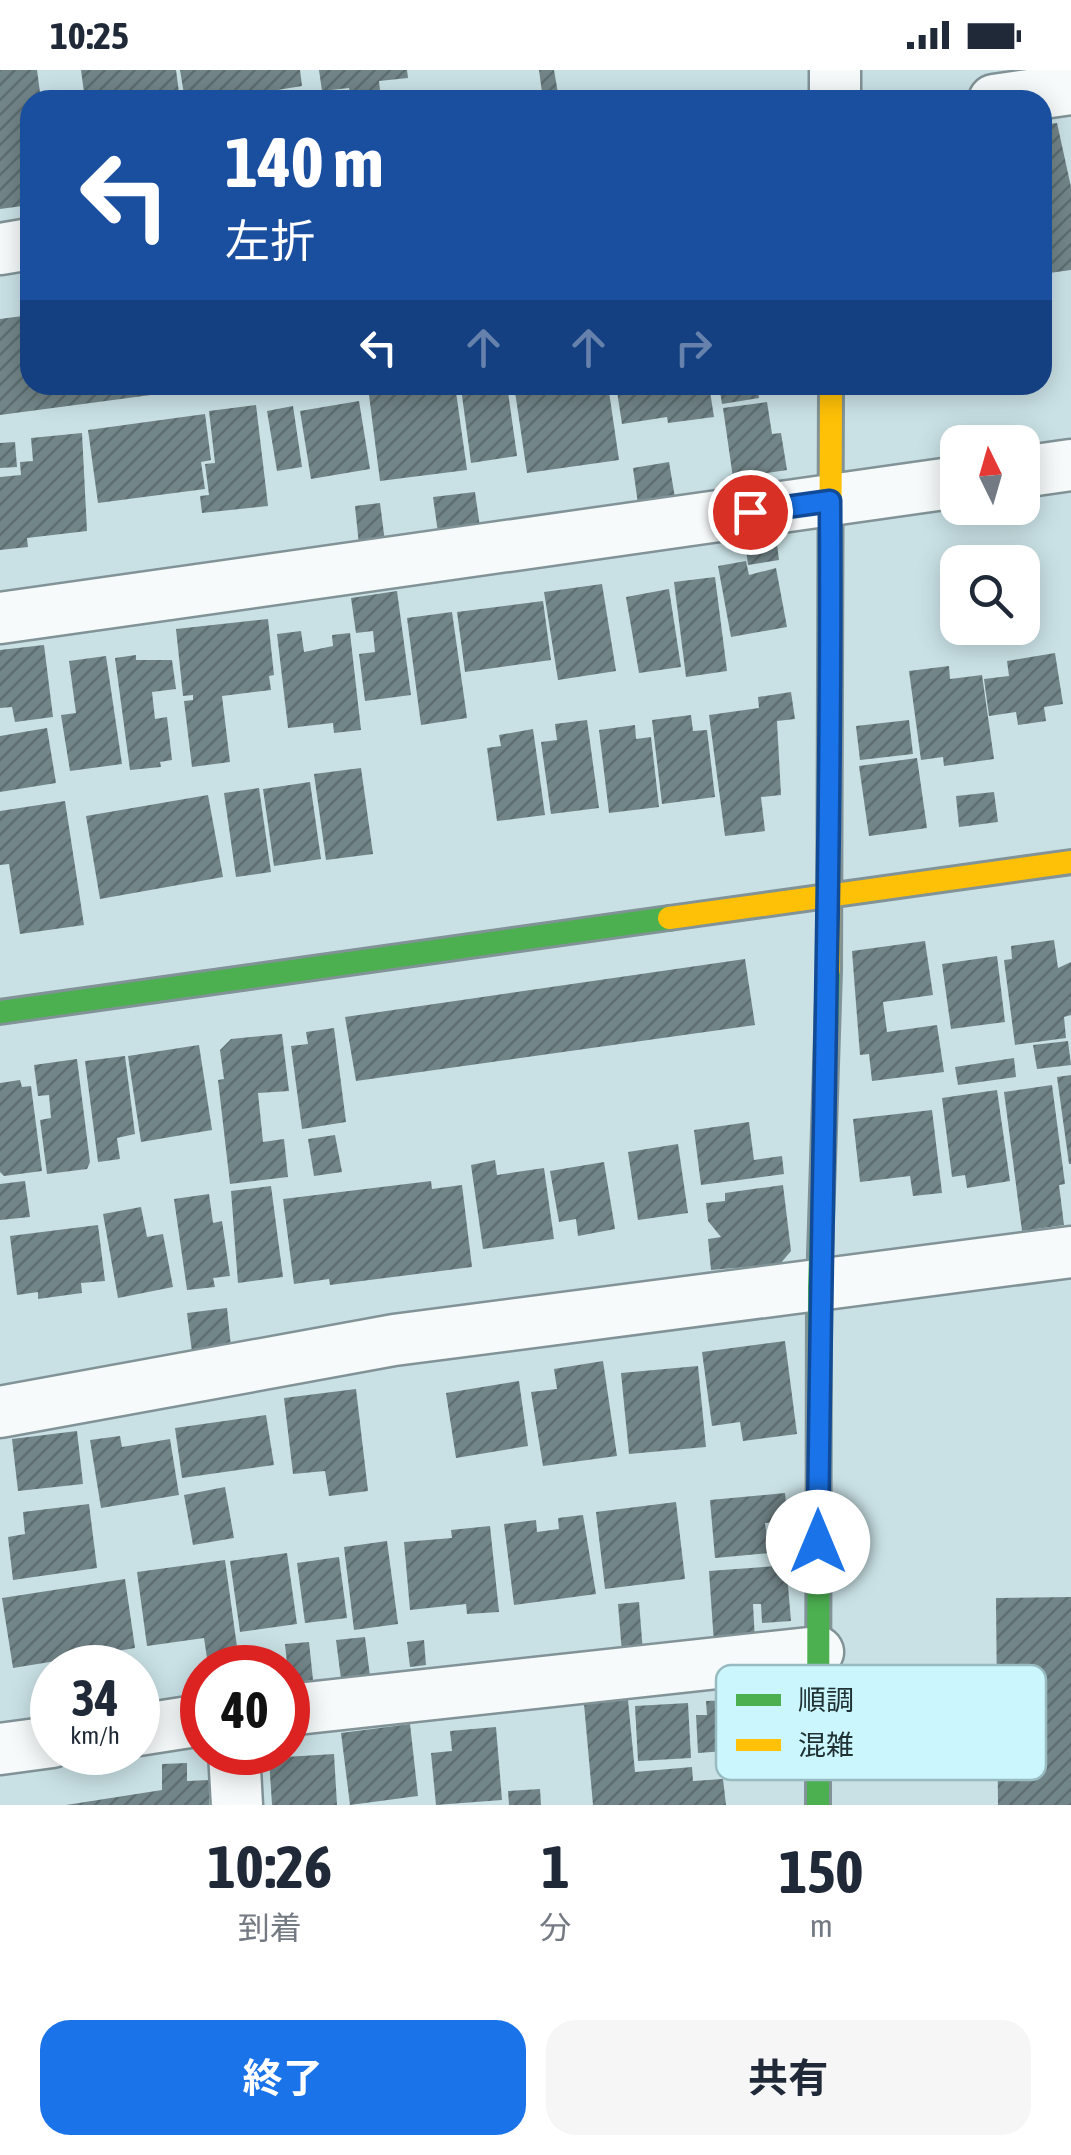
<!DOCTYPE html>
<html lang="ja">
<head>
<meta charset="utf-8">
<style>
	:root { --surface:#fff; --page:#f6f6f7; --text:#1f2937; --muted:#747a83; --accent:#1a73e8 }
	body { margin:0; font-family:"Asap Condensed","Noto Sans JP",sans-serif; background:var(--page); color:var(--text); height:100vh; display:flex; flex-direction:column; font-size:38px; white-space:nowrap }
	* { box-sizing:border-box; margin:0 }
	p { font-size:32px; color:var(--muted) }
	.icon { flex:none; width:55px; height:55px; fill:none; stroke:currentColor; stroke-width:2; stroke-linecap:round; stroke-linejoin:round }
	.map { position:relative; height:1735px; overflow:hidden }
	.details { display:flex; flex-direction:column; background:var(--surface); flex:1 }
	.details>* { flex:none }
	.hud { position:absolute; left:20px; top:20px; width:1032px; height:305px; border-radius:30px; box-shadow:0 5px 25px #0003; background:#1a4fa0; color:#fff; overflow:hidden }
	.needle { width:65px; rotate:355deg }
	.controls { position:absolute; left:940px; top:355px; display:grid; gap:20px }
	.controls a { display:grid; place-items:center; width:100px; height:100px; border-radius:20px; background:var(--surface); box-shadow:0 5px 25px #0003; font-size:50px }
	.speed { position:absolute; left:30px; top:1575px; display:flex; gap:20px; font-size:50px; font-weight:700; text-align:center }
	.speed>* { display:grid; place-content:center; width:130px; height:130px; border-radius:50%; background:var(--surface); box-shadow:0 5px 25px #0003; line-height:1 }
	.speed small { font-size:25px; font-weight:400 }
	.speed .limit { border:15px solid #d22; background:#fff; color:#111 }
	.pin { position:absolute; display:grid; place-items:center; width:85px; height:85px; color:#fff; margin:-42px; border:5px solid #fff; border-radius:50%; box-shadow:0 2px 10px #0007 }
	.me { position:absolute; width:110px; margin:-55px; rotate:0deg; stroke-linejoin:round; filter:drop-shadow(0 0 8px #0008) }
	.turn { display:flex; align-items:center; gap:35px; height:210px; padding:0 40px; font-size:45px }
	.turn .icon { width:130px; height:130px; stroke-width:2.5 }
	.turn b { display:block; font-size:70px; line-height:85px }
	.lanes { display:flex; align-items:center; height:95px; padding:0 40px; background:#0003; justify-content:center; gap:50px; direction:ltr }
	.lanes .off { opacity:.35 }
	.eta { display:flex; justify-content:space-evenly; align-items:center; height:170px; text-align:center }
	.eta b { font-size:60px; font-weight:700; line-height:70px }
	.cta { display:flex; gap:20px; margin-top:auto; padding:20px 40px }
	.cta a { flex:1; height:115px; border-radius:30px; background:var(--accent); color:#fff; font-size:40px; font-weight:700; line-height:115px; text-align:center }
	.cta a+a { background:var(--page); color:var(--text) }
	.status { display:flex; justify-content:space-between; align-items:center; height:70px; padding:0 50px; background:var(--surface); direction:ltr }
	.status svg { height:28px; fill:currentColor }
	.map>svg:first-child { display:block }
	.building { fill:url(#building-hatch) }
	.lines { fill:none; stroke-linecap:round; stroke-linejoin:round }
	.street-casing { stroke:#819396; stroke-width:55 }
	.fast-casing { stroke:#819396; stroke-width:28 }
	.slow-casing { stroke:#819396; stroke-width:28 }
	.street { stroke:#f7fafb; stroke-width:50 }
	.fast { stroke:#4caf50; stroke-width:22 }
	.slow { stroke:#ffc107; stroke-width:22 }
	.route-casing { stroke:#114b97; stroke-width:25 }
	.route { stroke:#1a73e8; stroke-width:18 }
	.key { fill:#cbf6fd; stroke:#98bbc1; stroke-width:2.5 }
	.key-label { font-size:28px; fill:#213234 }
</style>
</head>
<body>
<div class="status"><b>10:25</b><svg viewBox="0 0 49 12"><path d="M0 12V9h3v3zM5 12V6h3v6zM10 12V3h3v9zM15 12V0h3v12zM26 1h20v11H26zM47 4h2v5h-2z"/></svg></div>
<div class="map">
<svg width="1071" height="1735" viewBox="0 0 1071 1735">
	<defs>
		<pattern id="building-hatch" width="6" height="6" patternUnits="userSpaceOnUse" patternTransform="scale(2.5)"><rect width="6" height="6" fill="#728588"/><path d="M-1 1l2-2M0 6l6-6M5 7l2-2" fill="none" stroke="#5d6d70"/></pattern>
	</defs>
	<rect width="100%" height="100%" fill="#c9e1e5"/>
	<g class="building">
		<polygon points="0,0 37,0 41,30 30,30 30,135 0,139"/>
		<polygon points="81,0 176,0 180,30 85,30"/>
		<polygon points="180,0 300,0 302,16 259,23 260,30 185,30"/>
		<polygon points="319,0 407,0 408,8 379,11 380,20 350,24 349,18 322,21"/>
		<polygon points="539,0 554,0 559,29 543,30"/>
		<polygon points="1057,53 1071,117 1071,200 1042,204 1042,55"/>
		<polygon points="30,245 30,315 180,315 181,321 0,345 0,249"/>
		<polygon points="437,315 455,315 467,400 380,411 369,325"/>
		<polygon points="507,315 517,386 471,393 461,318"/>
		<polygon points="514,315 608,315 619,390 527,403"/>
		<polygon points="616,315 709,315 714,347 668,353 667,347 622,354"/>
		<polygon points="719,315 757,315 759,328 722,334"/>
		<polygon points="359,331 370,399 311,409 300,341"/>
		<polygon points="767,332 772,364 781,363 787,400 733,408 723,338"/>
		<polygon points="256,335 268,436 202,443 200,426 209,425 205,394 215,393 209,341"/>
		<polygon points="293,336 302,397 277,401 267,341"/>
		<polygon points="205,344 211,390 201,392 205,419 98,433 88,360"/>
		<polygon points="82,363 87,461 27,468 28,477 0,480 0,407 21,405 20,392 33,391 31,368"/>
		<polygon points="15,372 17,397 0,398 0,373"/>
		<polygon points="669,392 675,428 638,434 633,398"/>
		<polygon points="475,422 480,457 438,463 433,427"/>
		<polygon points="380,433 385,472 359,475 355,436"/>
		<polygon points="776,466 779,490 748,495 745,471"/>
		<polygon points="746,491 749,505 776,498 787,557 731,567 718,496"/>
		<polygon points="715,507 727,601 686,607 674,512"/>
		<polygon points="602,514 616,601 558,610 544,522"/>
		<polygon points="669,519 681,597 639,603 626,527"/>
		<polygon points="397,521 411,625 365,631 359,584 375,582 373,561 356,563 351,528"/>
		<polygon points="543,531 551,590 465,602 457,542"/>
		<polygon points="452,542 467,648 421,655 407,548"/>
		<polygon points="268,549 274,605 269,606 271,620 222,626 230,692 192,697 184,631 193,630 193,625 183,626 176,559"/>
		<polygon points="301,561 304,582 333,576 332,565 350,563 361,660 334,663 333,653 288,658 277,564"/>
		<polygon points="44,575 53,647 15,652 12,637 0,638 0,580"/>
		<polygon points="1055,583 1063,634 1044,637 1046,651 1018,655 1016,642 989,646 984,609 1009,606 1007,591"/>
		<polygon points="136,585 136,590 172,590 176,619 152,622 155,649 167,647 172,690 160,692 161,697 130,700 115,588"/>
		<polygon points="106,586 122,694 70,701 61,645 76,643 69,591"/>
		<polygon points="949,596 950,609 982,605 994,689 944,696 943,687 921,690 909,601"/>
		<polygon points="791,622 795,649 777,651 781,725 761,727 765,761 725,766 709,645 759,638 758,627"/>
		<polygon points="691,645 693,661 707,660 715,727 662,734 652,650"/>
		<polygon points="587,650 599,738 551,744 541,672 557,670 555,654"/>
		<polygon points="909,650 913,684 860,690 856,656"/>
		<polygon points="635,655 636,669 651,667 659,737 609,743 599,660"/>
		<polygon points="47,658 56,713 0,722 0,666"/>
		<polygon points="533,659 545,745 497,751 487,678 501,676 499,665"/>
		<polygon points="917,688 927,758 869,766 859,696"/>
		<polygon points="361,698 373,784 326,790 314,704"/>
		<polygon points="310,712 321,789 274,796 263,719"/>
		<polygon points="259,718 271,802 236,807 224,723"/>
		<polygon points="994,722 998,752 959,757 956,726"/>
		<polygon points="208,725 223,807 100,829 86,746"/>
		<polygon points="65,731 84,855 20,864 9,794 0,795 0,741"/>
		<polygon points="1054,870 1058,898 1071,892 1071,945 1064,947 1066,968 1015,975 1004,890 1012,889 1011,876"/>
		<polygon points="925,871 933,925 883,932 887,962 937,955 944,1002 872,1011 869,984 860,985 852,881"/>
		<polygon points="997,886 1005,952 951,959 942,894"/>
		<polygon points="745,889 755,955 356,1011 345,947"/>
		<polygon points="334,958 346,1052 302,1059 291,976 308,974 306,962"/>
		<polygon points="282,964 289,1021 258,1023 263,1072 284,1069 288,1107 230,1114 218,1010 224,1009 220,980 231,969"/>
		<polygon points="1068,971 1071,995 1037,999 1033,975"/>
		<polygon points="199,975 212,1060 141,1072 128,986"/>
		<polygon points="125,986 135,1064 117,1068 120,1089 98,1092 85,991"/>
		<polygon points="1014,988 1016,1007 958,1015 955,997"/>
		<polygon points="77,989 90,1092 87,1099 47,1104 40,1050 51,1048 49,1025 38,1026 34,995"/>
		<polygon points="1071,1005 1071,1094 1069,1094 1057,1007"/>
		<polygon points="20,1010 22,1017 31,1016 42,1101 4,1106 0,1102 0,1013"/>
		<polygon points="1052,1015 1065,1114 1059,1115 1064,1155 1022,1161 1004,1022"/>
		<polygon points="997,1020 1010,1111 967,1118 965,1105 952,1107 942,1028"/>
		<polygon points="932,1040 942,1123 913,1126 910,1106 860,1112 853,1049"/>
		<polygon points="749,1052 754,1090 782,1086 784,1104 701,1115 694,1060"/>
		<polygon points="335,1065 342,1102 314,1106 308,1069"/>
		<polygon points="678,1074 688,1143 638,1150 628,1082"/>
		<polygon points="495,1090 497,1105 544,1098 554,1169 483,1179 471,1095"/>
		<polygon points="604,1092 615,1159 578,1166 576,1149 559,1152 550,1101"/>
		<polygon points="25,1111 30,1147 0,1150 0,1114"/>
		<polygon points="431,1111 432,1119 462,1115 472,1197 330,1215 329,1209 294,1214 283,1129"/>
		<polygon points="783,1115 791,1181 780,1194 711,1200 708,1169 721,1167 708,1151 706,1133 725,1131 725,1123"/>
		<polygon points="271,1116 283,1207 238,1213 231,1121"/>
		<polygon points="209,1124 213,1153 222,1151 230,1206 213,1208 215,1217 187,1220 174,1129"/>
		<polygon points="141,1137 147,1167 163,1164 173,1217 118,1228 103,1144"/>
		<polygon points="98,1155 105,1211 81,1213 82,1223 38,1229 38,1222 17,1225 10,1166"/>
		<polygon points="227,1238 231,1277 192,1282 187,1243"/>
		<polygon points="785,1271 797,1364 743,1371 740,1352 712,1356 702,1282"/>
		<polygon points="603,1291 617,1386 543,1396 531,1322 557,1319 554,1299"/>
		<polygon points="698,1296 706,1377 629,1384 621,1303"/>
		<polygon points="519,1311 528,1376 456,1388 446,1323"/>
		<polygon points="356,1319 368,1421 329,1426 325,1401 293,1404 284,1328"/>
		<polygon points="266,1345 274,1395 182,1408 175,1358"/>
		<polygon points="77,1361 83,1414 18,1421 12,1369"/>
		<polygon points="120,1366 122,1377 170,1369 179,1425 101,1438 90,1370"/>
		<polygon points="225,1417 234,1468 193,1475 184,1425"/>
		<polygon points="785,1423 788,1451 765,1453 769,1483 715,1488 710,1430"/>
		<polygon points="676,1432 685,1509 605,1519 596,1442"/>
		<polygon points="89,1434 97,1498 13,1510 8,1467 25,1464 23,1442"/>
		<polygon points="583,1445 596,1524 514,1535 504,1454 536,1450 537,1462 559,1459 558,1448"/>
		<polygon points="490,1456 499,1542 467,1544 466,1534 410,1540 404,1472 452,1468 451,1460"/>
		<polygon points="387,1471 398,1554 354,1560 344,1477"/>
		<polygon points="287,1483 297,1554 240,1562 230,1491"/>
		<polygon points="339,1487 347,1548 305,1553 297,1493"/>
		<polygon points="225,1490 238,1584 207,1588 204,1568 147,1576 137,1502"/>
		<polygon points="777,1496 778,1504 787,1504 791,1551 762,1553 761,1534 753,1534 755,1571 714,1574 709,1501"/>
		<polygon points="125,1509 135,1578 13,1598 2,1528"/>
		<polygon points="1071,1527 1071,1735 998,1735 996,1528"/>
		<polygon points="639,1532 643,1582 622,1583 618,1534"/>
		<polygon points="365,1567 370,1606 341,1609 336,1570"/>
		<polygon points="424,1570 426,1595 410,1597 407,1572"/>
		<polygon points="309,1572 313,1610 289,1613 285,1574"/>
		<polygon points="781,1620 783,1665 738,1667 739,1680 698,1683 696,1645 707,1645 706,1631 731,1630 731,1623"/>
		<polygon points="628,1630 635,1702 692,1697 693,1711 723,1709 726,1735 593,1735 584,1634"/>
		<polygon points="688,1633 691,1688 638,1691 635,1636"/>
		<polygon points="410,1654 418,1726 350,1735 341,1663"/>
		<polygon points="496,1657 502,1730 436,1735 431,1683 452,1681 450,1661"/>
		<polygon points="334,1684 337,1735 272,1735 269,1688"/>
		<polygon points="187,1693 187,1711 209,1710 209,1735 66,1735 162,1720 162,1694"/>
		<polygon points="540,1719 541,1735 509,1735 508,1721"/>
	</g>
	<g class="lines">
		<defs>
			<g id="street">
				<polyline points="835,0 835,30"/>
				<polyline points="994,30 1071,19"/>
				<polyline points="0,179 30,174"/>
				<polyline points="1022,402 1071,395"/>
				<polyline points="0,548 958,412"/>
				<polyline points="0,1342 394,1270 1071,1182"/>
				<polyline points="288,1640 818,1582"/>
				<polyline points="138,1660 202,1650"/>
				<polyline points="0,1679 52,1672"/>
				<polyline points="234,1682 237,1735"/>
			</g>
			<g id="fast">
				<polyline points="0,942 669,848"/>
				<polyline points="818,1735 819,1217 829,900"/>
			</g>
			<g id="slow">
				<polyline points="669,848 1071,792"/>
				<polyline points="829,900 831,315"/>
			</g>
		</defs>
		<use href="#street" class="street-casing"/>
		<use href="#fast" class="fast-casing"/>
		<use href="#slow" class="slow-casing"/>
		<use href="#street" class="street"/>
		<use href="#fast" class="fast"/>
		<use href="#slow" class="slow"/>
	</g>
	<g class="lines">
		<defs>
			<path id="route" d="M750 442 830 431C832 779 821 1125 818 1472"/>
		</defs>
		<use href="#route" class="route-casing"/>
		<use href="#route" class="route"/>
	</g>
	<rect x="716" y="1595" width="330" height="115" rx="15" class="key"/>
	<rect x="736" y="1624" width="45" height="12" fill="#4caf50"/>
	<rect x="736" y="1669" width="45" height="12" fill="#ffc107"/>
	<g class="key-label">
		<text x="798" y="1640">順調</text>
		<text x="798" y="1685">混雑</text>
	</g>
</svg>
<div class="controls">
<a><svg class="needle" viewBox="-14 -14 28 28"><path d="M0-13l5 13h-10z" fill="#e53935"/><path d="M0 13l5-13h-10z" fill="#747a83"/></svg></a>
<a><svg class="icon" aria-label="search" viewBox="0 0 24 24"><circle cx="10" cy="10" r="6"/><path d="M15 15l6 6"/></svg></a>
</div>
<div class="speed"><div>34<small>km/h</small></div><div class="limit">40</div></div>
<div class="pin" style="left:750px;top:442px;background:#d93025"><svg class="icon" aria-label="arrive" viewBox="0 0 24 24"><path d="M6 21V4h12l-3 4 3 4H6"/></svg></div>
<svg class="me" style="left:818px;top:1472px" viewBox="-20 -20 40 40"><circle r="19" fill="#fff"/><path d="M0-13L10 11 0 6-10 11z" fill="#1a73e8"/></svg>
<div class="hud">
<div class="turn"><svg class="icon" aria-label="left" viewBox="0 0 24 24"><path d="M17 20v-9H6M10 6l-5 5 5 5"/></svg><div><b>140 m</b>左折</div></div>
<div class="lanes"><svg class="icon" aria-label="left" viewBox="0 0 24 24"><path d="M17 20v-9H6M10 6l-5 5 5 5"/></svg><svg class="icon off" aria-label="ahead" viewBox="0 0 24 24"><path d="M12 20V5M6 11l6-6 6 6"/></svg><svg class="icon off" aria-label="ahead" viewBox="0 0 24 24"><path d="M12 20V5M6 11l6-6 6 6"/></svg><svg class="icon off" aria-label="right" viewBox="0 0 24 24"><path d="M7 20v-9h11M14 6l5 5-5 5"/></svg></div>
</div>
</div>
<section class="details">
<div class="eta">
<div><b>10:26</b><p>到着</p></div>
<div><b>1</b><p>分</p></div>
<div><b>150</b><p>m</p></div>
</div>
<div class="cta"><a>終了</a><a>共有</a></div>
</section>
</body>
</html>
